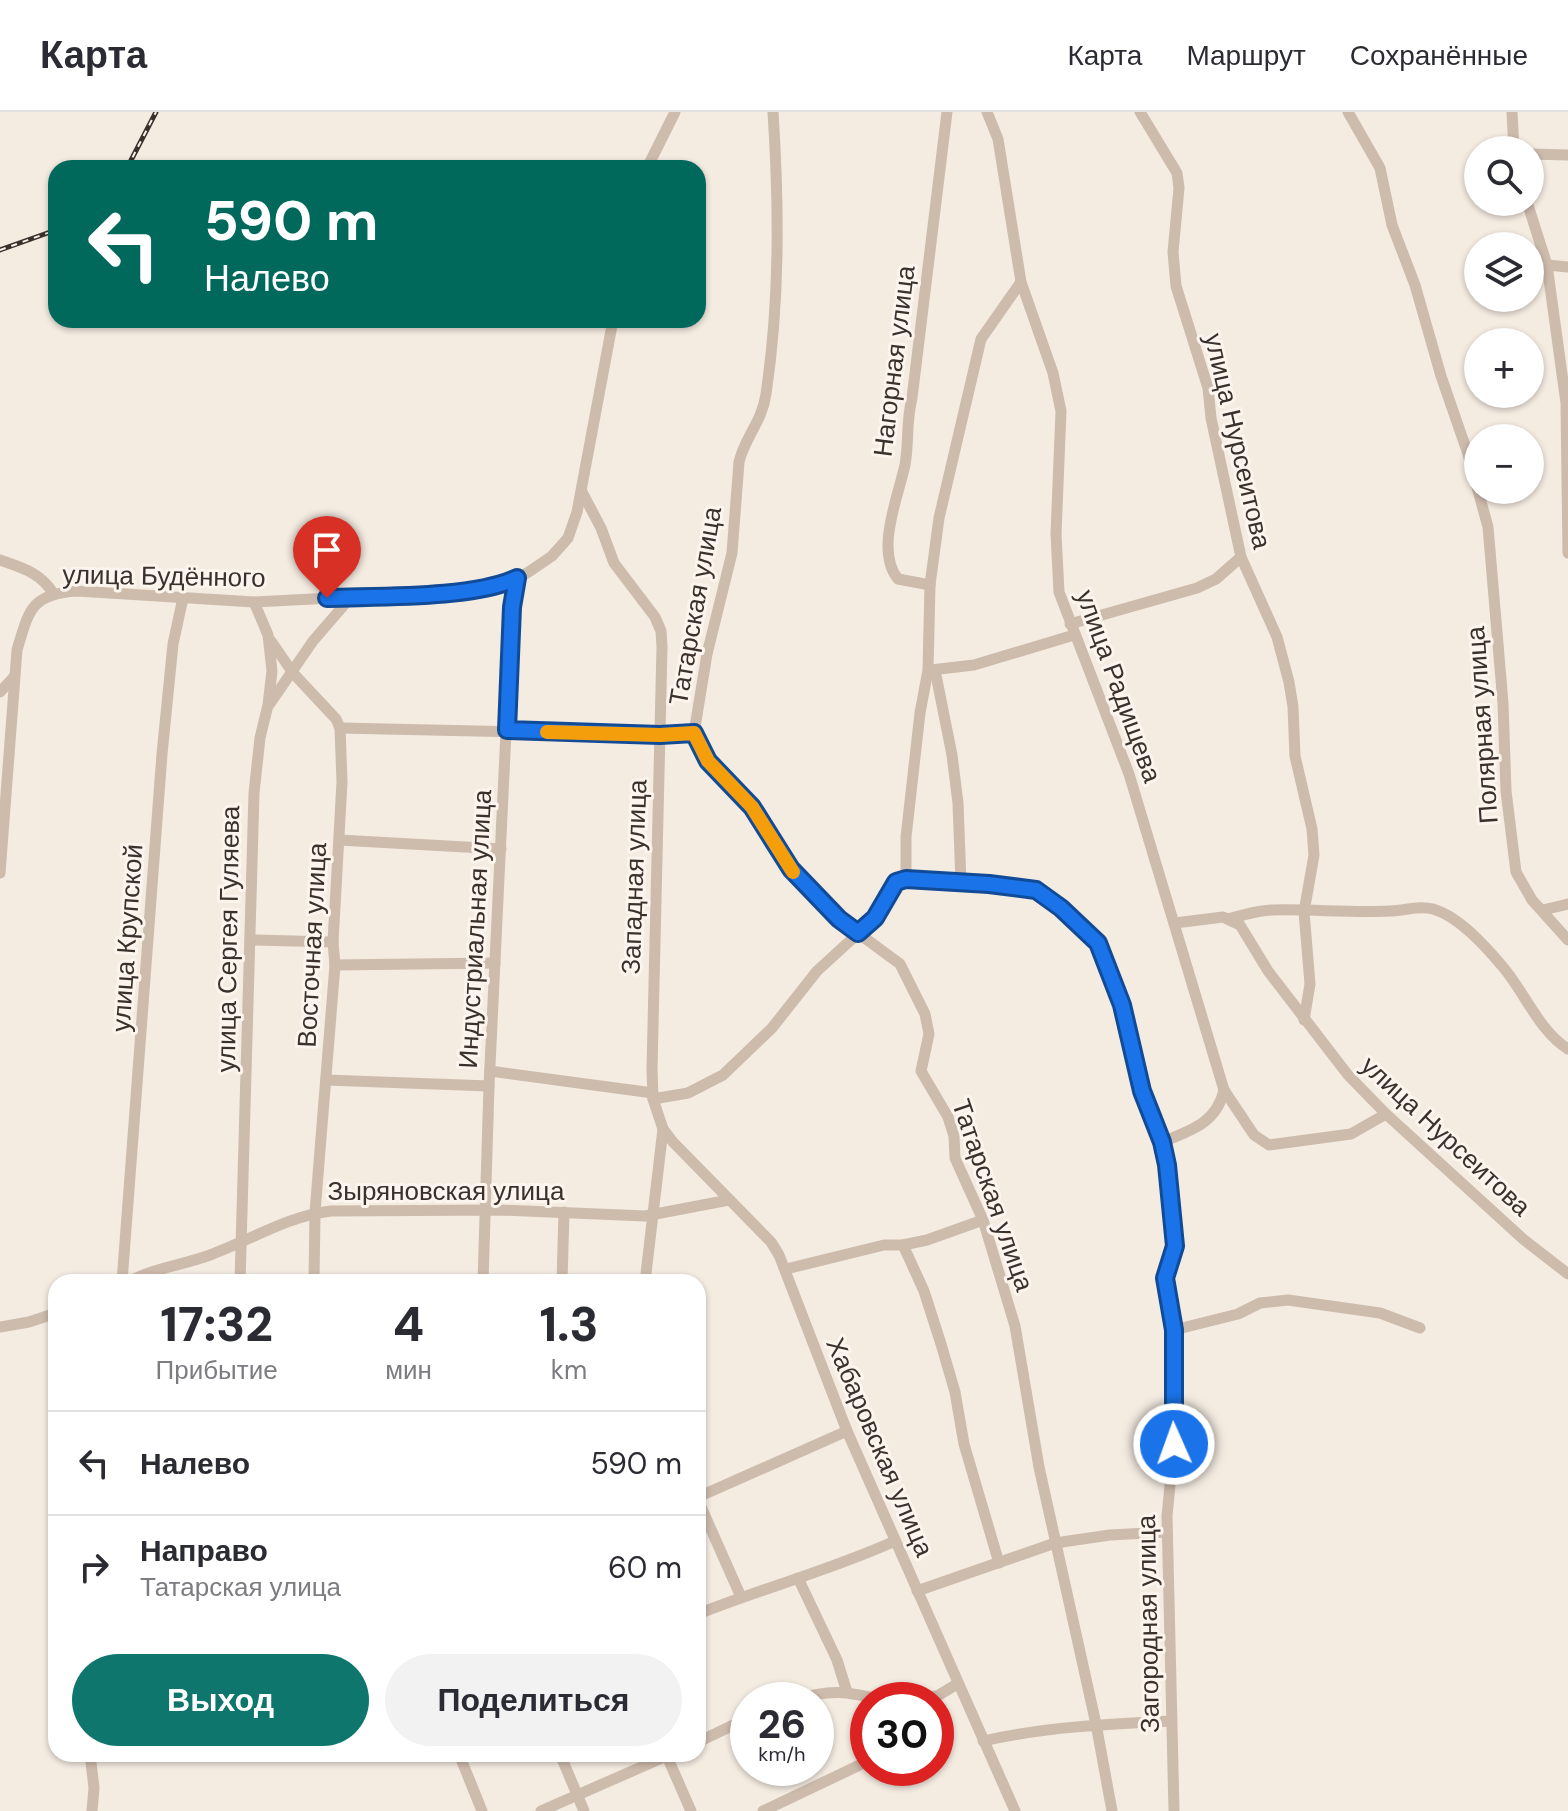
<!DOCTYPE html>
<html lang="ru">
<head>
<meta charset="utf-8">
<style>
	:root { --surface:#fff; --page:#f2f2f3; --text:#2b2b33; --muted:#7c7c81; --line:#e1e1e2; --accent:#0f766e }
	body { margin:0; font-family:"DM Sans",sans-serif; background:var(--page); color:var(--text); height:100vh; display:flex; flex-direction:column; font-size:30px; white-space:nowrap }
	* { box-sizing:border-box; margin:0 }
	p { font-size:26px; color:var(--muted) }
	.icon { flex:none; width:44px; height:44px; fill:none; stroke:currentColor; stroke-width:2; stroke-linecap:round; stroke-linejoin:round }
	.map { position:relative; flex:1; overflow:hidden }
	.side { position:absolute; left:48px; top:1162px; width:658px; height:488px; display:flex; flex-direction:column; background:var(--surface); border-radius:24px; box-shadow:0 2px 6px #0004 }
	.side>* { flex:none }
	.banner { position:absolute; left:48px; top:48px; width:658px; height:168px; border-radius:24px; box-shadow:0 2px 6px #0004; background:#00695c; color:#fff; overflow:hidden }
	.buttons { position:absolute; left:1464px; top:24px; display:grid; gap:16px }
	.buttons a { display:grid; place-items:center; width:80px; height:80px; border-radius:50%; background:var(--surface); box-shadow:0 2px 6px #0004; font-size:40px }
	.speed { position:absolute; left:730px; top:1570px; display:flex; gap:16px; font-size:40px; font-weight:700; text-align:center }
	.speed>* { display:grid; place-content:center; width:104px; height:104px; border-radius:50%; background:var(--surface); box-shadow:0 2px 6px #0004; line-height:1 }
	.speed small { font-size:20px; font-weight:400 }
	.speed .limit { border:12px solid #d22; background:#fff; color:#111 }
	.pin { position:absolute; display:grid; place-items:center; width:68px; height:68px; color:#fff; margin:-82px -34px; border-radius:50% 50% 50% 0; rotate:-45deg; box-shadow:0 0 8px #0007 }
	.pin .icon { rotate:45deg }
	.me { position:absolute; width:88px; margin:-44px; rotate:358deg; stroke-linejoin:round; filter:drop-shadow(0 0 6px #0008) }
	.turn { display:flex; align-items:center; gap:28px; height:168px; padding:0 24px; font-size:36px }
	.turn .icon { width:104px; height:104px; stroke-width:2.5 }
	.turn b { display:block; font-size:56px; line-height:68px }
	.eta { display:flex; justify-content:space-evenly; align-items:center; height:136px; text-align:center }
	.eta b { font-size:48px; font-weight:800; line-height:56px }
	.primary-button { display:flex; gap:16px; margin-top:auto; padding:16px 24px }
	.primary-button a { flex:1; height:92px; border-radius:48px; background:var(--accent); color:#fff; font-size:32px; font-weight:800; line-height:92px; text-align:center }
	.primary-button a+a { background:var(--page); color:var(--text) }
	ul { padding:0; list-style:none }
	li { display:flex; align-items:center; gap:24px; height:104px; padding:0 24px; border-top:2px solid var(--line) }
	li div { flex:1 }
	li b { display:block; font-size:30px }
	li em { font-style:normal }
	header { display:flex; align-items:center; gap:48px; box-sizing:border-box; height:112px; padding:0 40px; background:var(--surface); border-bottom:2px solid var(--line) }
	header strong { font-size:38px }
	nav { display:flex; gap:44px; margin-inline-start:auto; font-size:28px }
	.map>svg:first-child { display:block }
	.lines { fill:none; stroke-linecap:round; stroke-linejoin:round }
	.minor { stroke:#cdbbac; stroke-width:11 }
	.rail-casing { stroke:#3b302b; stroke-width:5 }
	.rail { stroke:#fbf5ee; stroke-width:2; stroke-dasharray:6; stroke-linecap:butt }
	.route-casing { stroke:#114b97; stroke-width:20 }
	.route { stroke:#1a73e8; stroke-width:14 }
	.slow { stroke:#f59e0b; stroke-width:14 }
	.labels { text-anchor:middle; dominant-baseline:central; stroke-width:6; stroke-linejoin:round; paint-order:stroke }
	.street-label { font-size:26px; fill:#3b302b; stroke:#fbf5ee }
</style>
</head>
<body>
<header>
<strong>Карта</strong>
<nav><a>Карта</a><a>Маршрут</a><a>Сохранённые</a></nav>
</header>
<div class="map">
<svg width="1568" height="1699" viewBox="0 0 1568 1699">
	<rect width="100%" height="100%" fill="#f4ebe1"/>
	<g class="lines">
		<g class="minor">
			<path d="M773 0C779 94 780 188 766 282 762 310 745 325 739 350L732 441 707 542 694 621 708 649 752 695 791 757 839 807 900 852 925 902 929 922 921 959 948 1005 954 1024 955 1046 983 1108 1015 1214 1039 1355 1096 1612 1112 1699"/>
			<path d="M987 0 998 27 1021 170 1053 261 1061 299 1056 422 1059 480 1129 662 1224 978C1217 1011 1190 1019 1162 1030"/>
			<polyline points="1140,0 1177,61 1179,76 1173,140 1176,174 1208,276 1211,306 1241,445 1277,525 1289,570 1293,595 1295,644 1312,717 1314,743 1304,800 1310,872 1304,908"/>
			<polyline points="1348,0 1380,56 1392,113 1415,173 1441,264 1468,342 1488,415 1503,591 1506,679 1516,760 1532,788 1568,828"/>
			<polyline points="1512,0 1514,38"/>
			<polyline points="1530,42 1568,43"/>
			<polyline points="647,56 675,0"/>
			<polyline points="1527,90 1547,153 1566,291 1568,441"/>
			<polyline points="1547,153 1568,155"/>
			<polyline points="582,380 601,416 614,451 655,505 661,519 662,535 652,957 653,987 663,1017 645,1170"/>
			<path d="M0 448C22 456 40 460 53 481"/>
			<path d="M930 473 898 467C875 439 898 385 905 353 909 331 906 309 912 286L947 0"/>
			<polyline points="1070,512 1197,476 1216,467 1241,445"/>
			<polyline points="271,529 293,561 336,607 340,616 342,670 333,830 335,853 315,1100 314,1170"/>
			<polyline points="931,558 974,553 1074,523"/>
			<polyline points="935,558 952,643 958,691 961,771"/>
			<polyline points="0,580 14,565"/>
			<polyline points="269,593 313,529 351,485"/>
			<polyline points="340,616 660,623 694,621"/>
			<polyline points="339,728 501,737"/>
			<path d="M0 761 17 538C29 498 31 482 77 479L254 490 467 479 503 472 527 461 552 444 568 426 577 400 613 208"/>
			<polyline points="906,767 906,725 920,601 928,558 930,473 939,406 981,227 1021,170"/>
			<polyline points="1543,798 1568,792"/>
			<path d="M1231 806C1244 803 1259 798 1273 798 1312 797 1351 801 1390 799 1405 799 1418 793 1433 797 1460 805 1486 835 1503 855 1525 881 1539 919 1568 937"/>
			<polyline points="1175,811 1223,805 1240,813 1268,859 1348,963 1386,1002 1523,1127 1568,1162"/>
			<polyline points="251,828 333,830"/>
			<polyline points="335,853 495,851"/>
			<polyline points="490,959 653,981"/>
			<polyline points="326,968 489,974"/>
			<polyline points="1224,978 1254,1023 1269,1033 1351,1022 1386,1002"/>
			<polyline points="653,987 688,981 723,963 772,916 817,859 875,806 896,770 906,767 1022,775 1036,778 1061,796 1098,831 1122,893 1142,979 1162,1030 1167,1053 1175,1134 1165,1166 1174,1218 1174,1332 1167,1404 1174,1699"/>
			<polyline points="663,1017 673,1030 771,1130 779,1143 847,1319 1015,1699"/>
			<polyline points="903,1133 924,1179 941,1232 955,1280 964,1332 999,1451"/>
			<polyline points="786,1157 884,1133 903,1133 927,1128 983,1108"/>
			<polyline points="122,1170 162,642 173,532 183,486"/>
			<path d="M128 1170C154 1156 183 1153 210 1143 251 1128 287 1104 331 1099L499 1098 645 1104 729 1088"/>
			<polyline points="240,1170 254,681 260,626 268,593 272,559 268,523 254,490"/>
			<polyline points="483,1170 489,974 512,495 517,466"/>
			<polyline points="562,1170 564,1100"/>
			<polyline points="0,1215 29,1210 56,1201"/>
			<polyline points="1174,1218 1238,1202 1260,1191 1288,1188 1380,1201 1420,1216"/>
			<polyline points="698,1385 847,1319"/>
			<polyline points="698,1388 741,1485"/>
			<polyline points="798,1466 837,1548 847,1580"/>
			<polyline points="917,1479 1055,1431 1110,1423 1167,1420"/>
			<path d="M698 1502C763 1476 831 1458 895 1429"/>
			<path d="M795 1588C832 1576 848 1580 884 1588"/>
			<polyline points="920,1588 939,1583 957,1572"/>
			<path d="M983 1629C1045 1615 1108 1612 1171 1609"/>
			<polyline points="698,1630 748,1606"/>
			<polyline points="90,1642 94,1676 92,1699"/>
			<polyline points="459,1642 482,1699"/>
			<polyline points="560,1642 584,1699"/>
			<polyline points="666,1642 691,1699"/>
			<polyline points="541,1699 671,1642"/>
			<polyline points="763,1699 864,1651"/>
		</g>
		<defs>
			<g id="rail">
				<polyline points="127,56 156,0"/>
				<polyline points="0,138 56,118"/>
			</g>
		</defs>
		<use href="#rail" class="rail-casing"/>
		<use href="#rail" class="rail"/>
	</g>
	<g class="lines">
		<defs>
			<path id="route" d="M327 486C378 484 472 487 517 466L512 495 507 618 660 623 694 621 708 649 752 695 791 757 839 807 858 821 875 806 896 770 906 767 989 772 1036 778 1061 796 1098 831 1122 893 1142 979 1162 1030 1167 1053 1175 1134 1165 1166 1174 1218V1332"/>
		</defs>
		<use href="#route" class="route-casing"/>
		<use href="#route" class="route"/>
		<polyline class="slow" points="547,620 660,623 694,621 708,649 752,695 793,760"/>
	</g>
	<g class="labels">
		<g class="street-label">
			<text transform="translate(894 249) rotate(-83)">Нагорная улица</text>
			<text transform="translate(1238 329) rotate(77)">улица Нурсеитова</text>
			<text transform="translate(164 464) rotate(1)">улица Будённого</text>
			<text transform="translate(695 494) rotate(-80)">Татарская улица</text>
			<text transform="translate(1119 574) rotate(70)">улица Радищева</text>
			<text transform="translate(1482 613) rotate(-94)">Полярная улица</text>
			<text transform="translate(634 765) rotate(-88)">Западная улица</text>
			<text transform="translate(475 817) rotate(-87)">Индустриальная улица</text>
			<text transform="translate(127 826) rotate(-86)">улица Крупской</text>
			<text transform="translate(228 827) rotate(-89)">улица Сергея Гуляева</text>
			<text transform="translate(312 833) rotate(-87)">Восточная улица</text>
			<text transform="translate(1446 1024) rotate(43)">улица Нурсеитова</text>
			<text x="446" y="1079">Зыряновская улица</text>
			<text transform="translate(993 1083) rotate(71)">Татарская улица</text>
			<text transform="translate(880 1335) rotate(67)">Хабаровская улица</text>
			<text transform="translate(1148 1512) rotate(-91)">Загородная улица</text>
		</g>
	</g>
</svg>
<div class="buttons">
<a><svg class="icon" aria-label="search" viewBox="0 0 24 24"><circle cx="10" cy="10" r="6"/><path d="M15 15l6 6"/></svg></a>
<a><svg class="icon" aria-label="layers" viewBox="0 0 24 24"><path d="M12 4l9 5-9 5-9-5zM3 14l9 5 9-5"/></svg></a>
<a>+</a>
<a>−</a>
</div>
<div class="speed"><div>26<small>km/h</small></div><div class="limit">30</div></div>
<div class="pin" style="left:327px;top:486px;background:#d93025"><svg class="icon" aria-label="arrive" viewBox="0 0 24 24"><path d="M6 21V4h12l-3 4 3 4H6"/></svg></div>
<svg class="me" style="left:1174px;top:1332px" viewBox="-20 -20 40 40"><circle r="17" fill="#1a73e8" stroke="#fff" stroke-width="3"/><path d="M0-11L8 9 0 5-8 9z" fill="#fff"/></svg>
<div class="banner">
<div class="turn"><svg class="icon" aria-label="left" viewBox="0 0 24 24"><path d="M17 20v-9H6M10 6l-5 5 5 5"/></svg><div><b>590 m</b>Налево</div></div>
</div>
<section class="side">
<div class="eta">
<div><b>17:32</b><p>Прибытие</p></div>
<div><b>4</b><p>мин</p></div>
<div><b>1.3</b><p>km</p></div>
</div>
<ul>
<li><svg class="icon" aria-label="left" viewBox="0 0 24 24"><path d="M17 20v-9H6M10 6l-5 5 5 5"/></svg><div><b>Налево</b></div><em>590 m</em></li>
<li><svg class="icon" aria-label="right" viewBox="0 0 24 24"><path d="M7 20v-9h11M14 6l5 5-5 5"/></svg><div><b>Направо</b><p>Татарская улица</p></div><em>60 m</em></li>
</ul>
<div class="primary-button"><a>Выход</a><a>Поделиться</a></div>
</section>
</div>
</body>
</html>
